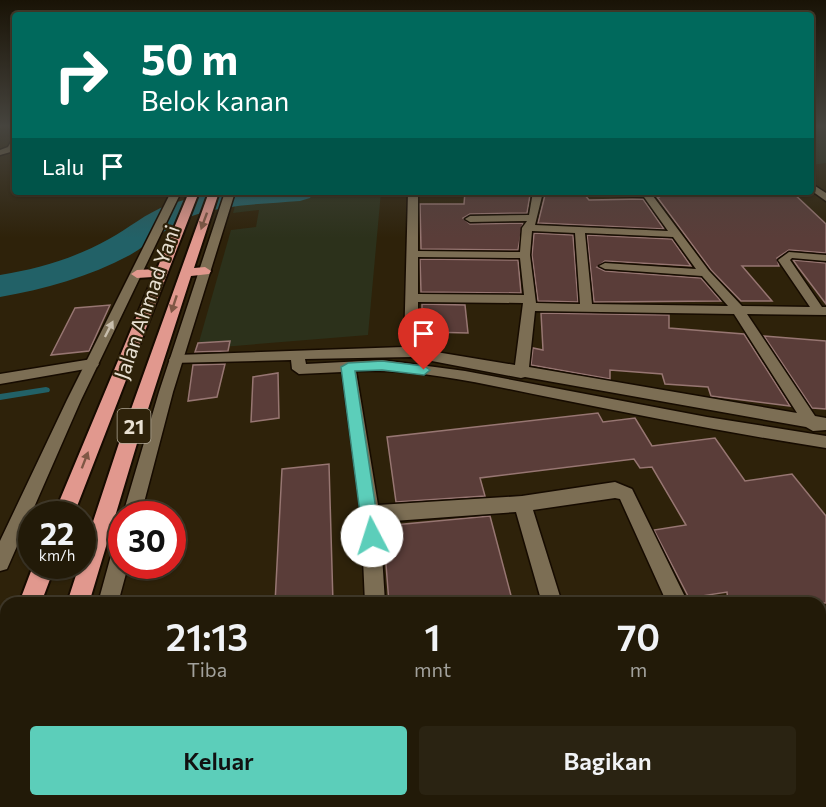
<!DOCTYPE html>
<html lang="id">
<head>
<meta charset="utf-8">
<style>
	:root { --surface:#221a08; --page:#2a2312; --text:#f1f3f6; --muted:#a2a19c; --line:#3f3829; --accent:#5cceba }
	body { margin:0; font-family:Commissioner,sans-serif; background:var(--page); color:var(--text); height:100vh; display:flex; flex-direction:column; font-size:22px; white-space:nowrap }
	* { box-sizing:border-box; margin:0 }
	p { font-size:20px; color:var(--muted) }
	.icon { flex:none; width:33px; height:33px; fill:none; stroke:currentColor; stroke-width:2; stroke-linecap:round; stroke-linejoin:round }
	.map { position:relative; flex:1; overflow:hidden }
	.details { position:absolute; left:0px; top:597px; width:826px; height:210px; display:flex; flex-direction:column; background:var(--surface); border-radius:18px 18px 0 0; box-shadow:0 2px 4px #0004,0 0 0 2px var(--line) }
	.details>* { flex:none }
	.banner { position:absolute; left:12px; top:12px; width:802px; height:183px; border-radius:6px; box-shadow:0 2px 4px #0004,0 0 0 2px var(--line); background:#00695c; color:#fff; overflow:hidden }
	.speed { position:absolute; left:18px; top:501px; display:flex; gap:12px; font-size:30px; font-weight:700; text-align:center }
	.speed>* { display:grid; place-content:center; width:78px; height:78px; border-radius:50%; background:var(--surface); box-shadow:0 2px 4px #0004,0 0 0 2px var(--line); line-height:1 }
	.speed small { font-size:15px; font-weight:400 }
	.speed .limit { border:9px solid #d22; background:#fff; color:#111 }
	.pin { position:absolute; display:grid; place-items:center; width:51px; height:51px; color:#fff; margin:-62px -26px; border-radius:50% 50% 50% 0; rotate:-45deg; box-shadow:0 0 6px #0007 }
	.pin .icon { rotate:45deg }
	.me { position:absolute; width:66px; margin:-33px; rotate:355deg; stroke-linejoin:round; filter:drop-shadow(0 0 4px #0008) }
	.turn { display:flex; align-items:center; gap:21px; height:126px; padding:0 30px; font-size:27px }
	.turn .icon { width:78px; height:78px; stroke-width:2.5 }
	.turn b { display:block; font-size:42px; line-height:51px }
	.then { display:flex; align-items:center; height:57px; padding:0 30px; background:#0003; gap:12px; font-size:22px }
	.eta { display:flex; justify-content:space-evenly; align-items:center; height:102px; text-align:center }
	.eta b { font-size:36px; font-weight:600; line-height:42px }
	.cta { display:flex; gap:12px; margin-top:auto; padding:12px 30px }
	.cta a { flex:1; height:69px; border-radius:6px; background:var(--accent); color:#111; font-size:24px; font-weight:600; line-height:69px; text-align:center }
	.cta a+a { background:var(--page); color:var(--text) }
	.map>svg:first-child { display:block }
	.green { fill:#2c311b }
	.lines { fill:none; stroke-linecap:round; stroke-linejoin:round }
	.stream { fill:#226167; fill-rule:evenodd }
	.river { fill:#226167; fill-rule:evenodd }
	.building { fill:#5a3d39; stroke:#977672; stroke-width:1.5 }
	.minor-casing { stroke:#160b00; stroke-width:3 }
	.tertiary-casing { stroke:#160b00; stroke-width:3 }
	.trunk-casing { stroke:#160b00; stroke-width:4 }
	.minor { fill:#7c6e54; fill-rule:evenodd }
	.tertiary { fill:#7c6e54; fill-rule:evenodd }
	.trunk { fill:#e1988e; fill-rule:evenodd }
	.oneway { fill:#7f5745 }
	.oneway2 { fill:#c8bead }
	.route { fill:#5cceba; stroke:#3c8679; stroke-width:1.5 }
	.labels { text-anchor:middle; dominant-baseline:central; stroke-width:4.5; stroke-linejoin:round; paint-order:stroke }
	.shield { fill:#2e220a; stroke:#b1a897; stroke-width:1.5 }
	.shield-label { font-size:20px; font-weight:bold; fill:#e9e1d3 }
	.street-label { font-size:21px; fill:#e9e1d3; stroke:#2e220a }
</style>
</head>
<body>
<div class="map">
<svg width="826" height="807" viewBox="0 0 826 807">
	<rect width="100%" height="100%" fill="#2e220a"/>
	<g class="green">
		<polygon points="812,125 826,125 826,163 812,165"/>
		<polygon points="239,192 381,192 368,335 197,349 231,230 256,227 259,210 233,213"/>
	</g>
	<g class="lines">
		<polygon class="stream" points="46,387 49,388 50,390 49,392 0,400 0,394"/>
		<path class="river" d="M314 192 310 198 300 201C264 204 226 204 192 216 168 225 151 243 130 255 89 277 45 289 0 297V275C38 269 75 258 109 239 129 228 146 213 168 205 215 187 265 192 314 192Z"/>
	</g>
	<g class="building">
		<polygon points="465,192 530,195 527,213 470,214 463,218 470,224 523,223 518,250 421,249 420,204 464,204"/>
		<polygon points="675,192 792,192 826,224 826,253 789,250 777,258 779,266 742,266 772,301 741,301 711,270 657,197 659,197 657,194 676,194"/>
		<polygon points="584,194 589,200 643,199 664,229 538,223 545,195"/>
		<polygon points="534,233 573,235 578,302 538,301 532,255"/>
		<polygon points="587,235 672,239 691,266 605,261 597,267 605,271 701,278 721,301 594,302"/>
		<polygon points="420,259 518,260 521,293 421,292"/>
		<polygon points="793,260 826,263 826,304 798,267"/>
		<polygon points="422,304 465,305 468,333 428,332 428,313 422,313"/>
		<polygon points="110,305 89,351 51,355 75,308"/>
		<polygon points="541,313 669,315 669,328 744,334 790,406 711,396 708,387 665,384 662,374 610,370 610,379 531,365 533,348 543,350"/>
		<polygon points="764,336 826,341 826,409 812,408"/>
		<polygon points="230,341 228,351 195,352 198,343"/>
		<polygon points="225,364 217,397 188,401 193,365"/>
		<polygon points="278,373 279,418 251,422 253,377"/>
		<polygon points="598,413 603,422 635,418 652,446 715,438 745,481 792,474 826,516 826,603 728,603 727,592 689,598 654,530 686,525 652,467 640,468 634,459 480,478 485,496 396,502 387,437"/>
		<polygon points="329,464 333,603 275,603 282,469"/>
		<polygon points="490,516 513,603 389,603 383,526"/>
	</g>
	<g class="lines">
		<defs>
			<g id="minor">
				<polygon points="12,140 15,140 14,151 0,155 0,150 8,147"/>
				<polygon points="812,184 826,193 826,201 812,191"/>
				<path d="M408 192H418V251L520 252 522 228 527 221 470 222 465 219 470 216 529 215 533 192H543L535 225 668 231 644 197 599 195 594 192H650L709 271 742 306 810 307 778 260 789 252 826 255V261L792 258 790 260 822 307H826V315L747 314 815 416 826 418V430L813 431 806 427 525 377 521 378 411 357 305 359 306 364 382 360 465 371 707 417 826 436V448C736 434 647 417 558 399 492 386 423 368 356 371L378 505 522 496 615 482 632 489 688 603H667L620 499 615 498 533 510 562 603H542L516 512 380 522 385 603H365L361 514 342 372 299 374 292 369 291 360 171 363 169 360 171 357 176 355 404 347ZM532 231 575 233 580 304 536 303 530 255ZM585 233 673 237 696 269 605 263 599 266 605 269 702 276 728 306 592 304ZM418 257 520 258 524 295 418 294ZM418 302 523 303 515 365 418 349ZM535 311 734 314 797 413 529 367Z"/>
				<polygon points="92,359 99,364 97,367 0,384 0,374"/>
				<rect x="374" y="801" width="26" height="6"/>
				<polygon points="595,801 621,801 623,807 597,807"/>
				<polygon points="757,801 783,801 785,807 759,807"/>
			</g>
			<g id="tertiary">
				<polygon points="171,192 181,192 81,400 7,569 0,571 0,541 67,400"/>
				<polygon points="225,192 235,192 173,392 141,514 123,514 159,392"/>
				<polygon points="122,543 122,566 128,566 118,603 98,603 112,552 115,546"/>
				<polygon points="40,801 66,801 64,807 38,807"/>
			</g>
			<g id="trunk">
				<polygon points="189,192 199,192 74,514 54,514 153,277 137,278 131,274 137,270 157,269"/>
				<polygon points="209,192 219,192 194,268 205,267 211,271 209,274 191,276 138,440 89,603 67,603 79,566 82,566 82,555 120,440"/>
				<polygon points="33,566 55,566 41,603 19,603"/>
				<polygon points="6,652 6,689 0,691 0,654"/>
				<polygon points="6,698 6,724 0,725 0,699"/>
				<polygon points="6,790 6,801 28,801 26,807 0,807 0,800"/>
			</g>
		</defs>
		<use href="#minor" class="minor-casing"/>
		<use href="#tertiary" class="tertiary-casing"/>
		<use href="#trunk" class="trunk-casing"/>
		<use href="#minor" class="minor"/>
		<use href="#tertiary" class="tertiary"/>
		<use href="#trunk" class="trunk"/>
	</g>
	<defs><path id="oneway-solid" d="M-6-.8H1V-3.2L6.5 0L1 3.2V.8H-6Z" transform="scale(1.5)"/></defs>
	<g class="oneway">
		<use href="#oneway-solid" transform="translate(204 221) rotate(110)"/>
		<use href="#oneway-solid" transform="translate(174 304) rotate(108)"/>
		<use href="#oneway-solid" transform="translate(85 460) rotate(-69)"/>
	</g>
	<use class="oneway2" href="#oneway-solid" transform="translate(109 329) rotate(-63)"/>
	<linearGradient id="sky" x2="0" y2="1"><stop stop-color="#191306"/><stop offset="0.53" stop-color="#46443e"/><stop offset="1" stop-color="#46443e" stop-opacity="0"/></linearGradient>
	<rect width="826" height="238" fill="url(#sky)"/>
	<polygon class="route" points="382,361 424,366 430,370 424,375 382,370 355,371 380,536 378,542 372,544 366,542 363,536 341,367 348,363"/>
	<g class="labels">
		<rect class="shield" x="117.5" y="409" width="33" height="34" rx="4.5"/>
		<g class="shield-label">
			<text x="134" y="426">21</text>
		</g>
		<g class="street-label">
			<text transform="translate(146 302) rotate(-71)">Jalan Ahmad Yani</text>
		</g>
	</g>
</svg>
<div class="speed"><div>22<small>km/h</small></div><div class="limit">30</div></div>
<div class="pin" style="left:424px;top:370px;background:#d93025"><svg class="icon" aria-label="arrive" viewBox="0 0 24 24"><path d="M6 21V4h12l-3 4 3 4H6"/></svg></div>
<svg class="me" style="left:372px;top:536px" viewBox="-20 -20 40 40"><circle r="19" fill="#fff"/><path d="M0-13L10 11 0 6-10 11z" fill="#5cceba"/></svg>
<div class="banner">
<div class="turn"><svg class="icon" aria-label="right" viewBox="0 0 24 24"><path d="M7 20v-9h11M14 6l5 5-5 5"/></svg><div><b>50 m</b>Belok kanan</div></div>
<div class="then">Lalu<svg class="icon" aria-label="arrive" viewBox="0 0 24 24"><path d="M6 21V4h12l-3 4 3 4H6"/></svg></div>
</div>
<section class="details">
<div class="eta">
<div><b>21:13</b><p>Tiba</p></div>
<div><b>1</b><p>mnt</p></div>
<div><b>70</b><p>m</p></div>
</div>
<div class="cta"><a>Keluar</a><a>Bagikan</a></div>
</section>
</div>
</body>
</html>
